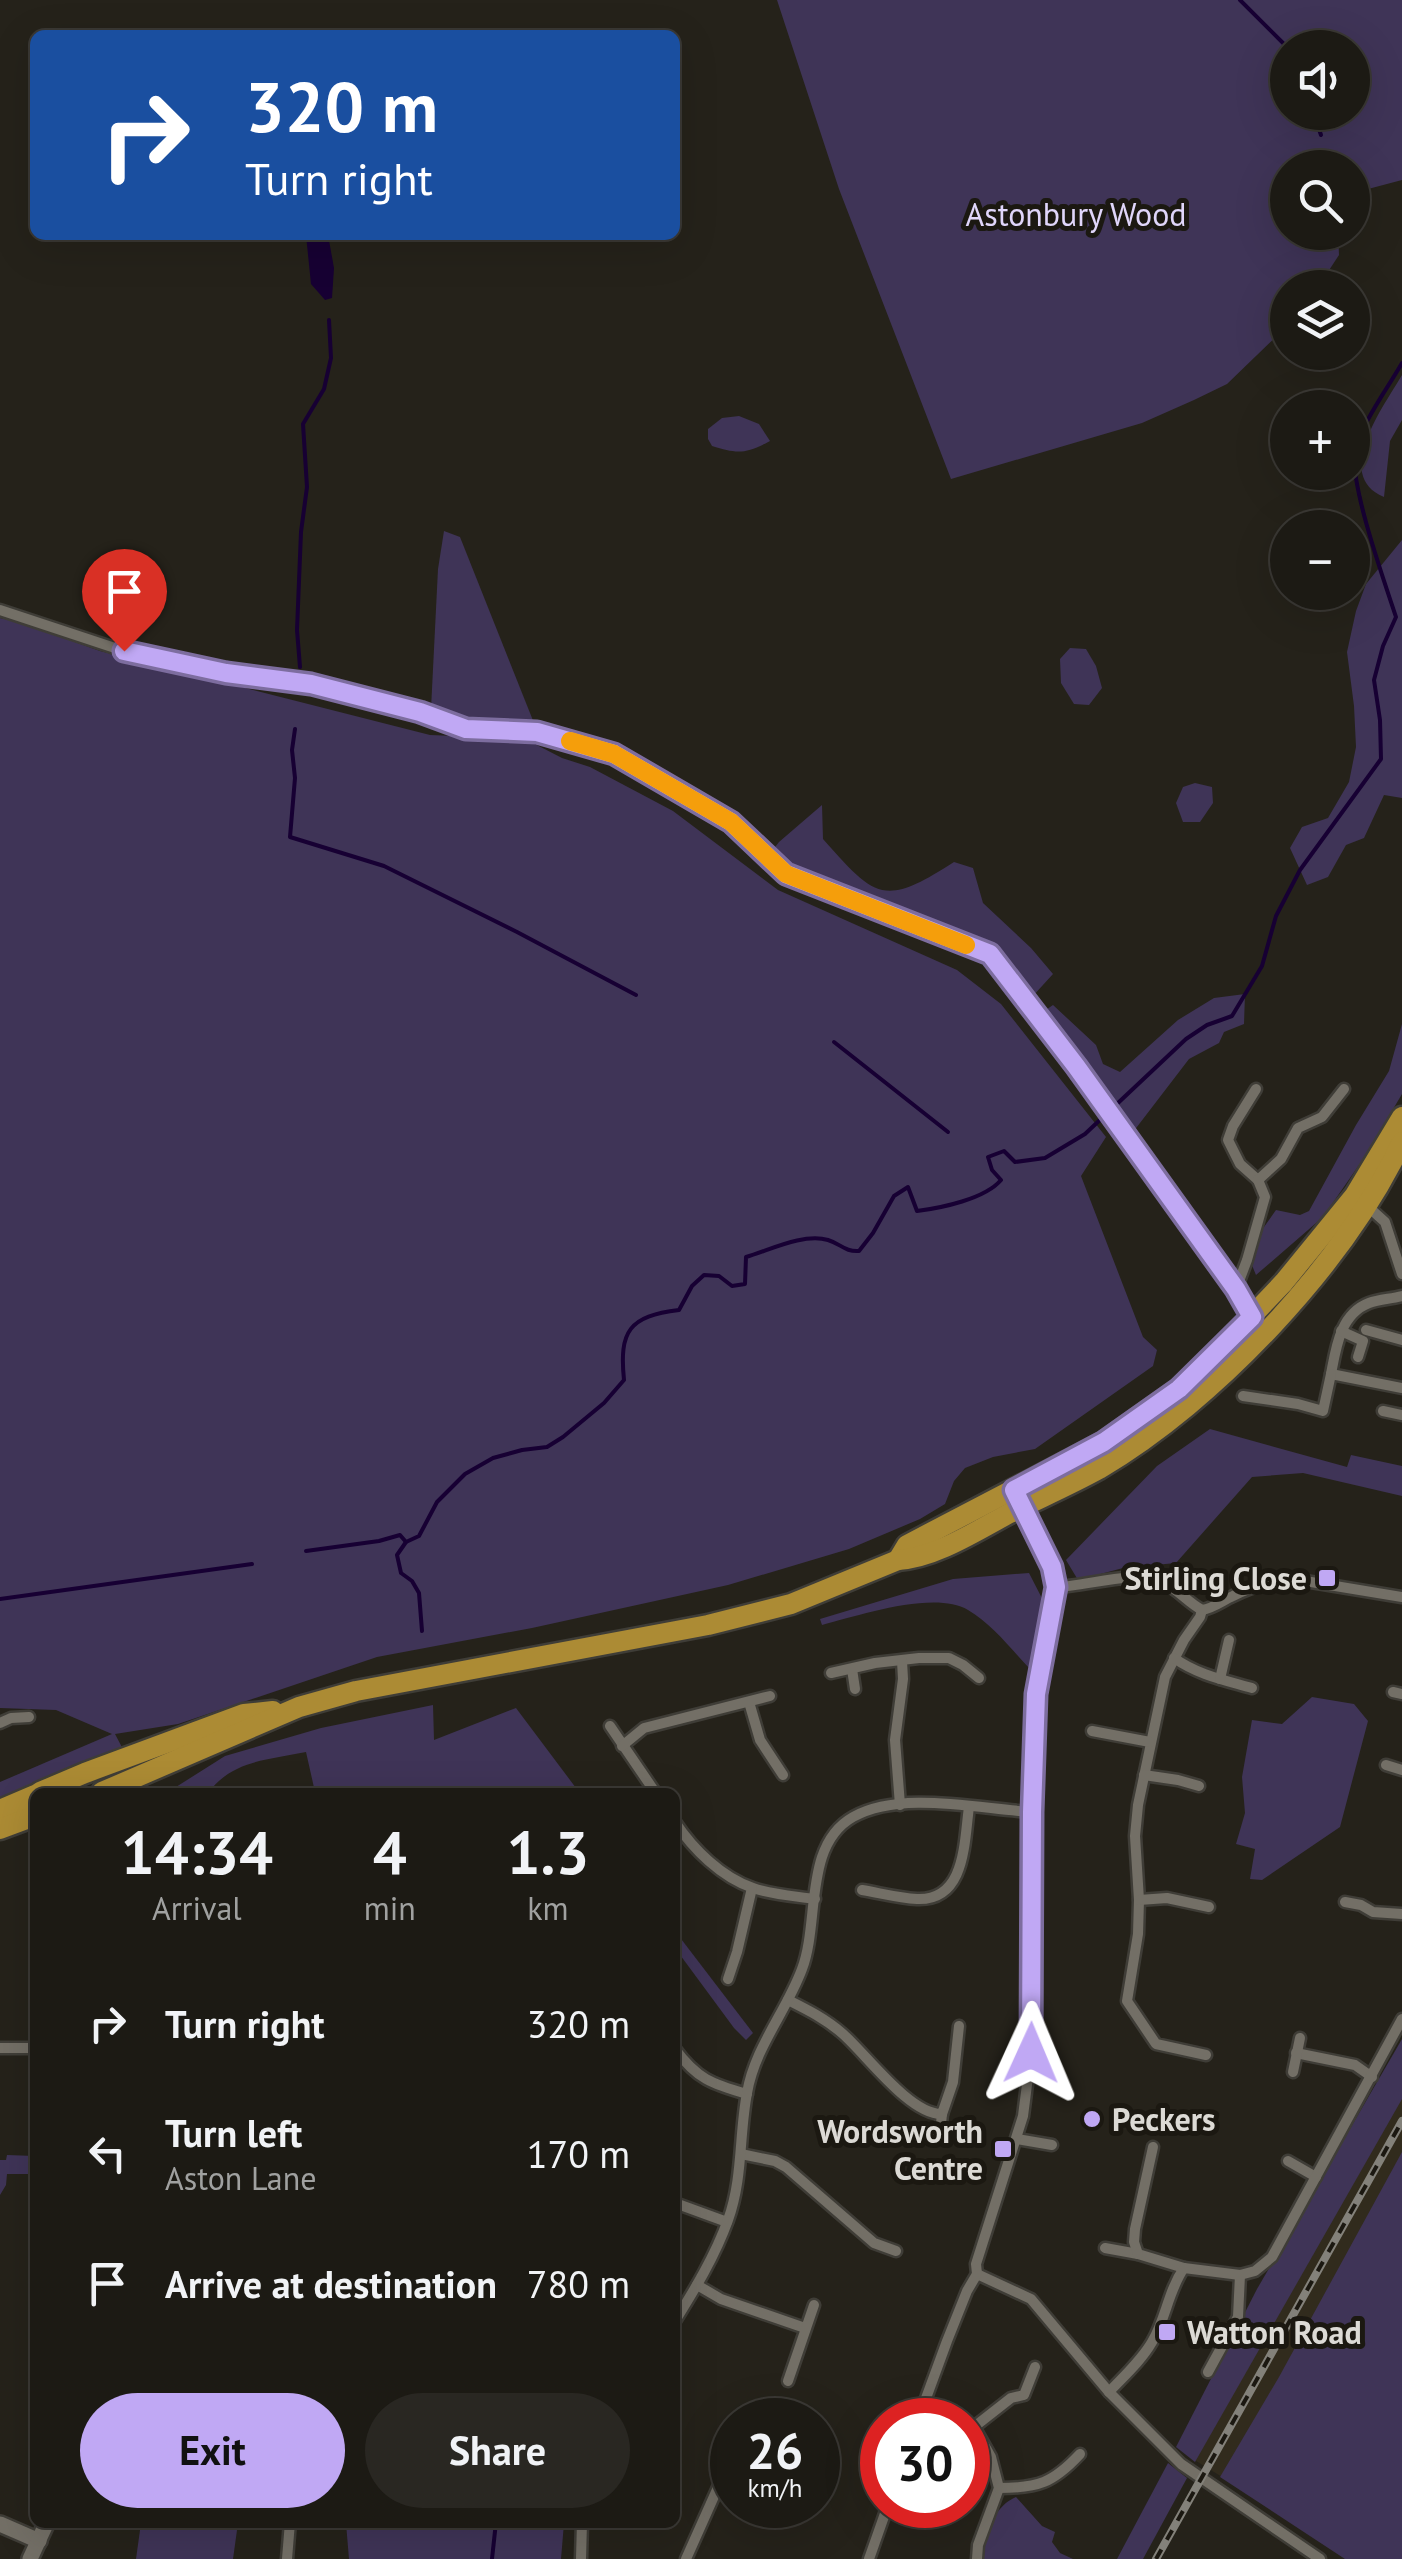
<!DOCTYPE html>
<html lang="en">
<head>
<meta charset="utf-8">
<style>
	:root { --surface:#1c1a14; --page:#292722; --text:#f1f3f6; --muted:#a0a1a0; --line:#3a3834; --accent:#c0a8f4 }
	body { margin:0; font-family:"PT Sans",sans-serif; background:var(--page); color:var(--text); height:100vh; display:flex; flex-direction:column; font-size:38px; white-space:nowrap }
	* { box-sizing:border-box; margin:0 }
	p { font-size:32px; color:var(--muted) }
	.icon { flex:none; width:55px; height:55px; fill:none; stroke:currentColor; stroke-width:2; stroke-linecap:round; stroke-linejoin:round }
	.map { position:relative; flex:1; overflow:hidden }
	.sheet { position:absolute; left:30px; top:1788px; width:650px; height:740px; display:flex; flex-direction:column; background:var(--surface); border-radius:15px; box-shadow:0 10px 40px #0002,0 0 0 2px var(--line) }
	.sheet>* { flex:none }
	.guide { position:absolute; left:30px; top:30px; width:650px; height:210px; border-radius:15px; box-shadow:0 10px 40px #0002,0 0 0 2px var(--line); background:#1a4fa0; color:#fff; overflow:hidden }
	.buttons { position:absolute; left:1270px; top:30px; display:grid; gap:20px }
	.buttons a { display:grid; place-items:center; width:100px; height:100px; border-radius:50%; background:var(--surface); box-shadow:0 10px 40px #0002,0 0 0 2px var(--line); font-size:50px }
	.speed { position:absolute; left:710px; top:2398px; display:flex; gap:20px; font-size:50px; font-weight:700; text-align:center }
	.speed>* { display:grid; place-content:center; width:130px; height:130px; border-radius:50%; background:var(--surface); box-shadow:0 10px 40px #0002,0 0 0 2px var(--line); line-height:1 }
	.speed small { font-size:25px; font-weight:400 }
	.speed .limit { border:15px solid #d22; background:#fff; color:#111 }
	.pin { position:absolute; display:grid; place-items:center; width:85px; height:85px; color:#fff; margin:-102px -42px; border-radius:50% 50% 50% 0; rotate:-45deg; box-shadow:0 0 10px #0007 }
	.pin .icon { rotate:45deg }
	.me { position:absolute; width:110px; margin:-55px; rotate:1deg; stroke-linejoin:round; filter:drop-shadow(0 0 8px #0008) }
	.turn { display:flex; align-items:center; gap:35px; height:210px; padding:0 50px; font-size:45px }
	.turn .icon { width:130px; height:130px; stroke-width:2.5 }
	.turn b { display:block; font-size:70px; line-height:85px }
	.eta { display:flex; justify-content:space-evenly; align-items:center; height:170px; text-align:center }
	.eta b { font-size:60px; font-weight:600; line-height:70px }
	.cta { display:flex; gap:20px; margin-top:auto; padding:20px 50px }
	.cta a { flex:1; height:115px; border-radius:60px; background:var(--accent); color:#111; font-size:40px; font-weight:600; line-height:115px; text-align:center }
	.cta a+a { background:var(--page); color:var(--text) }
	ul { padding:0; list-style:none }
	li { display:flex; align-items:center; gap:30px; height:130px; padding:0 50px }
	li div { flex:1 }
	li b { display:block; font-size:38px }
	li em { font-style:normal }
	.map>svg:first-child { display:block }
	.built { fill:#312b1d }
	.green { fill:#3f3457; fill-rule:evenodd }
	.water { fill:#170033 }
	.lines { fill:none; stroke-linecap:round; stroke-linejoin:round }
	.stream { stroke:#170033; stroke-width:4 }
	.street-casing { stroke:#3f3d37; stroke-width:15 }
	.secondary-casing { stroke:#3f3d37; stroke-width:20 }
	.highway-casing { stroke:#3f3d37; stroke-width:25 }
	.street { stroke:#736f66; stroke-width:10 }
	.secondary { stroke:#736f66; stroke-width:15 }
	.highway { stroke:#ac8b34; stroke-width:20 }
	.rail-casing { stroke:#83817a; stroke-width:8 }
	.rail { stroke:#1b1811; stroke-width:4; stroke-dasharray:11; stroke-linecap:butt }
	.route-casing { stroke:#7d6d9f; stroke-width:25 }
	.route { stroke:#c0a8f4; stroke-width:18 }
	.slow { stroke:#f59e0b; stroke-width:18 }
	.poi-dot { fill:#c0a8f4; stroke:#1b1811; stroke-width:4 }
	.labels { text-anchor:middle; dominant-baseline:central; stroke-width:10; stroke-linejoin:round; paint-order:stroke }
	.park-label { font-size:32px; fill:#e0d6fa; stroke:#1b1811 }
	.poi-label { font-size:32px; font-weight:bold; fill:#dcdad5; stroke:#1b1811; text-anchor:end }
</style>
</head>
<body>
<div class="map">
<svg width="1402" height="2559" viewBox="0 0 1402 2559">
	<rect width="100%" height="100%" fill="#25221a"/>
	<polygon class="built" points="1402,2080 1402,2172 1227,2480 1188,2456"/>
	<g class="green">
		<path d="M777 0H1402V180L1353 193 1352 168H1288V232L1338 233 1339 255 1318 287 1288 288 1287 326 1227 384 1194 400 1142 423 951 479 839 189ZM1288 48H1352V112H1288Z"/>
		<path d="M1402 375V420L1390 441 1384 497C1332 475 1384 406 1402 375Z"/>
		<path d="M739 416 759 424 770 441C746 454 737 454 712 446L708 439V429L722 418Z"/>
		<polygon points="444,531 460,537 534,723 463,723 431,709 438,569"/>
		<polygon points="1402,540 1402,798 1384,795 1364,838 1346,845 1328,877 1307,885 1290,848 1302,827 1328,818 1349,782 1356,747 1354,706 1347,652 1356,611 1366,584"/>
		<polygon points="0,618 19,622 100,651 430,735 481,737 531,742 562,758 590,767 673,811 778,890 957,970 1001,1004 1106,1137 1081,1176 1143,1337 1157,1350 1153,1366 1035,1449 993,1457 965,1468 954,1481 945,1504 920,1519 849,1549 728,1585 532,1628 377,1657 178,1724 115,1734 125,1753 0,1804 0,1782 112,1734 56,1710 0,1708"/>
		<polygon points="1070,648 1086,649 1096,666 1102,688 1089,705 1074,704 1061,683 1060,659"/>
		<polygon points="1195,783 1212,787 1213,803 1200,822 1183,822 1176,803 1183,787"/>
		<path d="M822 805 823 839C876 899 884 907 954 862L973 868 983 903 1031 948 1053 974 1032 997 992 952 786 870 769 855 779 842Z"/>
		<polygon points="1245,994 1244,1024 1224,1032 1219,1043 1189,1059 1130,1136 1040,1014 1053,1005 1096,1045 1103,1064 1120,1072 1178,1020 1214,998"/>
		<polygon points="1402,1024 1402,1094 1366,1155 1323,1217 1256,1275 1249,1258 1254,1241 1276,1210 1300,1215 1309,1211 1356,1125 1389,1071"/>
		<polygon points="1210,1429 1347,1467 1351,1455 1402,1466 1402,1496 1303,1473 1252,1477 1176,1563 1123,1568 1078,1580 1066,1560 1157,1466"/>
		<path d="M1029 1573 1048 1610 1030 1669C1011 1649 992 1624 968 1610 934 1590 858 1616 822 1625L820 1619 953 1579Z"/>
		<polygon points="1312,1697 1354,1704 1368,1721 1340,1827 1262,1880 1250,1879 1255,1849 1236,1844 1245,1813 1242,1777 1252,1720 1282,1724"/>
		<path d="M433 1705 434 1740 516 1708 579 1792H315L306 1752C268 1760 233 1760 209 1792H172L176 1787 225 1756 321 1728Z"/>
		<polygon points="675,1931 753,2033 746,2040 734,2028 675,1948"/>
		<polygon points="1402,2039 1402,2099 1195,2462 1176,2447 1257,2289"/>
		<polygon points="1402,2152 1402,2559 1345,2559 1220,2477 1279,2377"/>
		<polygon points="7,2155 35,2156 35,2174 7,2174 6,2185 0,2195 0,2160 6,2160"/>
		<polygon points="1168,2463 1187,2478 1143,2559 1117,2559"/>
		<path d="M1016 2497 1042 2526 1055 2532 1052 2542 1060 2553 1073 2559H982C983 2536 994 2506 1016 2497Z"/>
		<polygon points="141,2523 238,2523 233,2559 136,2559"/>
		<polygon points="346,2523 346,2522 564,2523 561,2559 349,2559"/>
	</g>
	<polygon class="water" points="306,235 328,235 334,268 332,298 325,300 311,284"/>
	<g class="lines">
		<g class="stream">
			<polyline points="1240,0 1288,48"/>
			<polyline points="1313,112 1321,135"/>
			<polyline points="300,667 297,630 301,532 307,487 303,424 324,389 331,358 329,320"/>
			<polyline points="295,729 292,750 295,778 290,837 384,866 517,932 636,995"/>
			<polyline points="834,1042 948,1132"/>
			<polyline points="306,1551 379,1541 400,1535 406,1542"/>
			<polyline points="0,1599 252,1564"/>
			<path d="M422 1631 419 1593 412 1581 401 1573 397 1555 406 1542 419 1536 437 1502 465 1474 493 1458 522 1450 547 1447 563 1437 604 1403 624 1380C619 1331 629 1316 679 1310L692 1286 704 1275 719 1276 732 1286 745 1284 746 1257C770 1250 803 1233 828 1240 841 1244 845 1252 859 1251L873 1233 894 1196 908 1187 917 1211C941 1208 985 1199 1001 1180L992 1170 988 1157 1004 1151 1015 1162 1045 1158 1085 1134 1186 1039 1207 1025 1232 1016 1262 966 1276 916 1300 870 1381 759 1380 720 1374 680 1383 646 1396 617C1385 583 1345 473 1356 444 1367 416 1387 389 1402 363"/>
			<polyline points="492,2559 496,2522"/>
		</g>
		<defs>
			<g id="street">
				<polyline points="0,610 124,651 226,673 311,685 421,712 466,729 537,732 614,755 731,822 786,874 991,954 1076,1066 1236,1289 1253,1319"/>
				<polyline points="1256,1089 1233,1126 1228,1140 1240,1164 1258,1180"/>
				<polyline points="1364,1203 1385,1222 1402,1274"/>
				<polyline points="1236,1289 1247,1260 1265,1197 1258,1180 1281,1159 1298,1128 1322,1117 1344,1089"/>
				<path d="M1402 1296C1391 1299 1379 1299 1369 1303 1340 1314 1336 1348 1331 1374L1402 1388"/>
				<polyline points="1366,1330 1402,1340"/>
				<polyline points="1341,1331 1363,1341 1358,1357"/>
				<polyline points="1243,1396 1298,1404 1323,1411 1331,1374"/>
				<polyline points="1383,1411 1402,1415"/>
				<path d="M1055 1587C1086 1587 1134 1569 1162 1582 1177 1588 1187 1602 1202 1610 1214 1608 1222 1601 1233 1596 1255 1585 1274 1580 1299 1580L1402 1597"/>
				<polyline points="1202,1610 1200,1617 1184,1640 1165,1677 1138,1805 1135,1836 1139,1900 1138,1934 1127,2001 1156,2044 1206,2055"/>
				<path d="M1174 1658C1198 1675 1224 1680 1252 1688"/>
				<polyline points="852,1669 855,1689"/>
				<polyline points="831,1673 875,1663 919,1658 949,1658 963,1665 979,1678"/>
				<polyline points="1220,1679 1229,1640"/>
				<polyline points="1393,1692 1402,1694"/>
				<polyline points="749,1702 760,1740 783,1775"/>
				<polyline points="0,1723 11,1718 29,1717"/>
				<polyline points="610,1726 655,1792"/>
				<polyline points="1092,1731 1150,1742"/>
				<polyline points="622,1746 644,1728 770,1696"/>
				<polyline points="1386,1765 1402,1770"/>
				<polyline points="1144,1775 1178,1780 1199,1786"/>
				<polyline points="900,1805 895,1740 903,1679 902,1661"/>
				<path d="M675 1822C693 1849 721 1877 753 1888 772 1895 795 1896 815 1899"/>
				<path d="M862 1890C880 1893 899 1898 917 1899 966 1901 964 1842 969 1807"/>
				<polyline points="1139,1900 1167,1898 1209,1907"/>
				<polyline points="1345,1902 1361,1905 1373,1912 1402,1914"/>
				<polyline points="728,1979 737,1952 752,1888"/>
				<path d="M788 2000C808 2010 826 2019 843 2034 866 2054 910 2115 942 2114L953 2082 959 2026"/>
				<polyline points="0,2048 35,2048"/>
				<path d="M675 2049C697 2079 712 2084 747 2094"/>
				<polyline points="1296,2053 1355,2065 1372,2077"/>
				<polyline points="1293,2072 1300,2038"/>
				<polyline points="940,2133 942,2114"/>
				<polyline points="1017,2139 1052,2145"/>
				<polyline points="741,2154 775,2161 786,2167 874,2243 896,2251"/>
				<polyline points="1288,2161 1316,2177"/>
				<polyline points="675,2203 727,2222"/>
				<polyline points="1105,2248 1138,2254 1184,2268"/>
				<polyline points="1138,2254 1134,2242 1135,2229 1153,2147"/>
				<polyline points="977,2274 1031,2299 1109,2392 1181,2464 1320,2559"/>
				<polyline points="697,2285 721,2299 805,2328"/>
				<path d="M675 2321C695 2289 715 2256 728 2220 743 2179 739 2135 747 2093 755 2047 786 2012 802 1969 820 1922 803 1845 853 1817 901 1790 979 1809 1032 1812"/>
				<polyline points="1208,2372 1238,2317 1240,2275"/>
				<polyline points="788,2381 814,2305"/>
				<path d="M1109 2392C1124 2376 1141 2361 1152 2342 1166 2319 1168 2291 1184 2268L1240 2275 1255 2271 1272 2257 1402 2019"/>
				<polyline points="924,2402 962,2420"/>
				<polyline points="918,2420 947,2341 967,2291 977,2274 976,2264 1023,2116 1031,2053 1032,1812 1036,1694 1055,1587 1052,1567 1021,1505"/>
				<polyline points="968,2423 974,2427 991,2457 999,2488 978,2545 977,2559"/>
				<polyline points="974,2427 1011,2398 1024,2395 1035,2367"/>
				<path d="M999 2488C1038 2488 1053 2483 1080 2454"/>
				<polyline points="287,2559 290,2522"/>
				<polyline points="581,2559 582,2522"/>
				<polyline points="686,2559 732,2456"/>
				<polyline points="869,2559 888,2505"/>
			</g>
			<g id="secondary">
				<polyline points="0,2524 39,2541"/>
				<polyline points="30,2559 47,2522"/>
			</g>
			<g id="highway">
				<polyline points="898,1560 907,1545 1104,1442 1179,1389 1212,1358 1284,1282 1355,1195 1402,1117"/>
				<polyline points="40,1792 85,1773 244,1714 273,1711"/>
				<path d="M102 1792 299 1707 356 1691 708 1625 791 1604 898 1560C935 1558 978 1530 1010 1513 1040 1498 1070 1485 1099 1469 1215 1401 1345 1263 1402 1142"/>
				<polyline points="0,1810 35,1795"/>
				<polyline points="0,1829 35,1816"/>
			</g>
		</defs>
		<use href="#street" class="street-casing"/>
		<use href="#secondary" class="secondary-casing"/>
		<use href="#highway" class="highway-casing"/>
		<use href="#street" class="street"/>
		<use href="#secondary" class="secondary"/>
		<use href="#highway" class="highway"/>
		<defs>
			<polyline id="rail" points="1156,2559 1402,2121"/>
		</defs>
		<use href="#rail" class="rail-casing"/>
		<use href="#rail" class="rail"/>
	</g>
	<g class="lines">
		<defs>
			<polyline id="route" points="124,651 226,673 311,684 420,712 466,729 537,732 614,754 731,822 786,874 990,954 1076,1066 1236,1289 1252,1317 1179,1389 1104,1442 1014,1490 1052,1567 1056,1587 1036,1694 1032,1812 1031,2053"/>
		</defs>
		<use href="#route" class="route-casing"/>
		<use href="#route" class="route"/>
		<polyline class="slow" points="570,741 614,754 731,822 786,874 966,945"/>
	</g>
	<g class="poi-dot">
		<rect x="1317" y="1568" width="20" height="20" rx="5"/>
		<circle cx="1092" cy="2119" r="10"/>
		<rect x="993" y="2139" width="20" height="20" rx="5"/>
		<rect x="1157" y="2322" width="20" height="20" rx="5"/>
	</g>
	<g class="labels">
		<g class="park-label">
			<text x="1076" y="214">Astonbury Wood</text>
		</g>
		<g class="poi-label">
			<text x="1307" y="1578">Stirling Close</text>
			<text x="1112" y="2119" text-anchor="start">Peckers</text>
			<text x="983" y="2131">Wordsworth<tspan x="983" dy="37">Centre</tspan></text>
			<text x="1187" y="2332" text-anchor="start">Watton Road</text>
		</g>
	</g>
</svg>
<div class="buttons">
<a><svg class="icon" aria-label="sound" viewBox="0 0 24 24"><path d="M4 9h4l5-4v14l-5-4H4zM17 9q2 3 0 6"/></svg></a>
<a><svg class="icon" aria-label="search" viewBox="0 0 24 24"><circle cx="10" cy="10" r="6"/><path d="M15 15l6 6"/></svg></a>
<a><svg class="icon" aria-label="layers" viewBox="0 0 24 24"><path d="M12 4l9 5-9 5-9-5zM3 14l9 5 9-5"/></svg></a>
<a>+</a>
<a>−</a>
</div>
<div class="speed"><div>26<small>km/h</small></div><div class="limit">30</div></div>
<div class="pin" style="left:124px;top:651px;background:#d93025"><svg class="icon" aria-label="arrive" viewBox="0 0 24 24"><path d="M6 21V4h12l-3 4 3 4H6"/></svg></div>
<svg class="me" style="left:1031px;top:2053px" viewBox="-20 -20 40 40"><path d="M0-17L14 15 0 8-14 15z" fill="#c0a8f4" stroke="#fff" stroke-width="4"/></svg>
<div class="guide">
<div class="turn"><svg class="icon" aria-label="right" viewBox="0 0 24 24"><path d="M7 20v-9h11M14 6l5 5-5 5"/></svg><div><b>320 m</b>Turn right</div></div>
</div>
<section class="sheet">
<div class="eta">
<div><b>14:34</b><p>Arrival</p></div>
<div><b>4</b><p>min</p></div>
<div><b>1.3</b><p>km</p></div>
</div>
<ul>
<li><svg class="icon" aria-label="right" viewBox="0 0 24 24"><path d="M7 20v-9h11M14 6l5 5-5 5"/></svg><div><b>Turn right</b></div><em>320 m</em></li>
<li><svg class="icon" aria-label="left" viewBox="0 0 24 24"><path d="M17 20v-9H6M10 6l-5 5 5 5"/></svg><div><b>Turn left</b><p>Aston Lane</p></div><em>170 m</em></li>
<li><svg class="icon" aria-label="arrive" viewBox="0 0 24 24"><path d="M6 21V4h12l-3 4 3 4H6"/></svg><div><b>Arrive at destination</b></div><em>780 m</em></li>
</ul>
<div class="cta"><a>Exit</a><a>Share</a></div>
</section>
</div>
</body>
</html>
